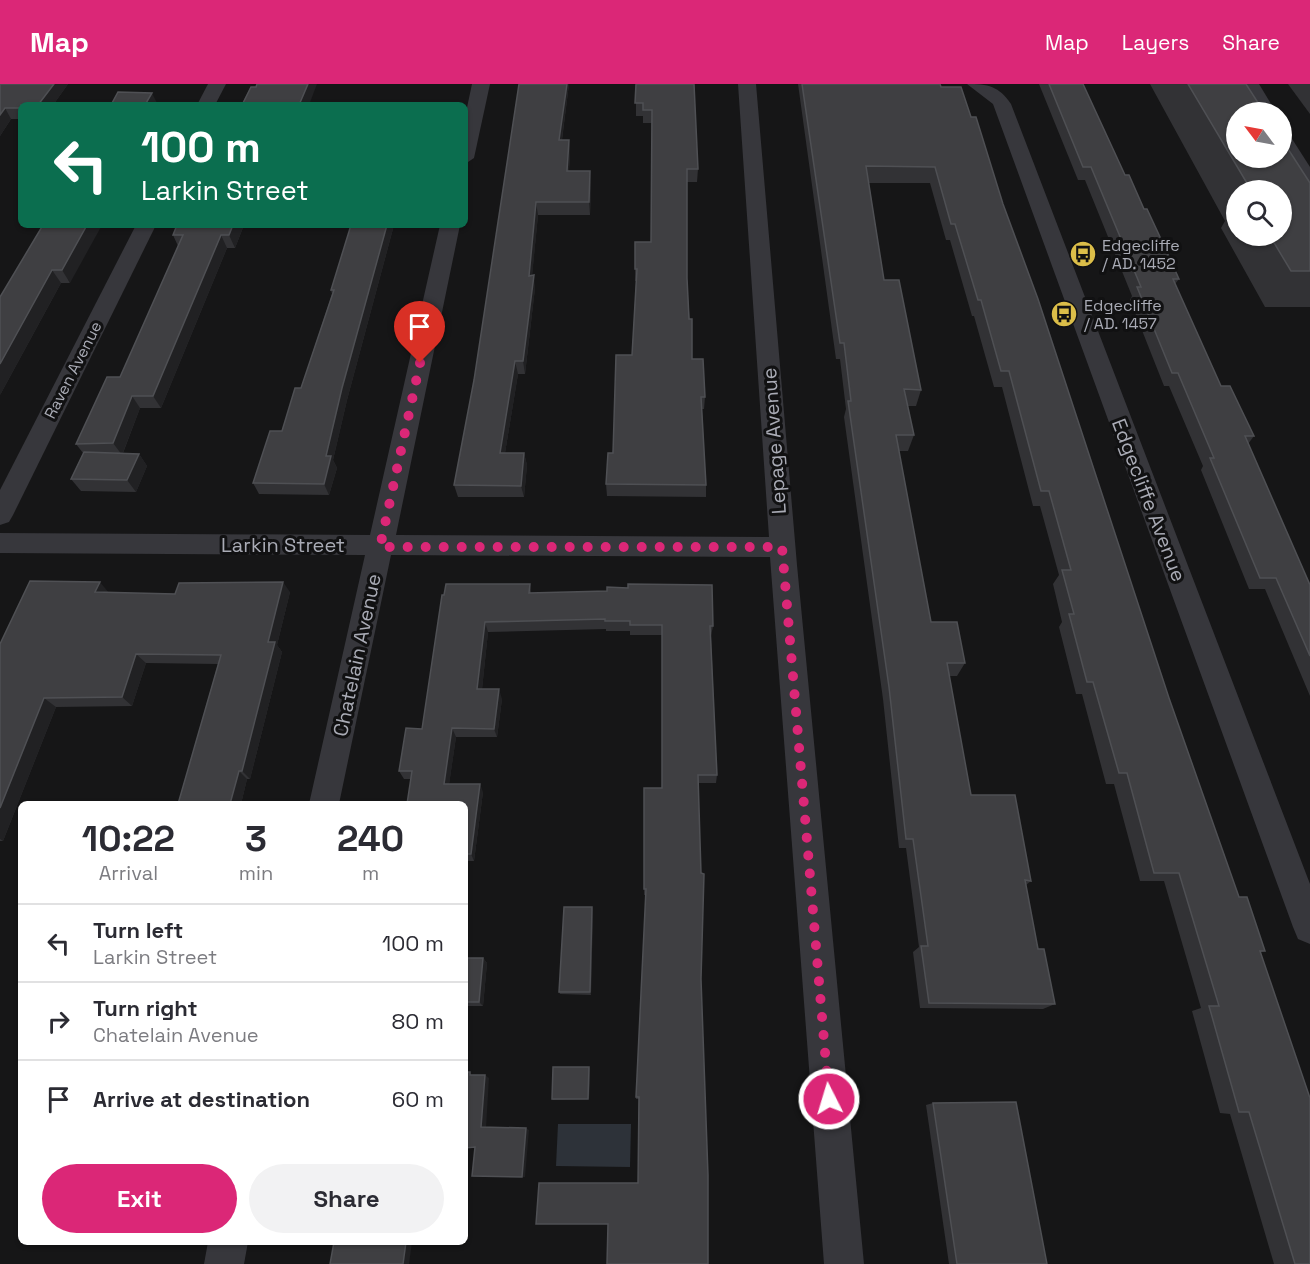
<!DOCTYPE html>
<html lang="en">
<head>
<meta charset="utf-8">
<style>
	:root { --surface:#fff; --page:#f2f2f3; --text:#2b2b33; --muted:#7c7c81; --line:#e1e1e2; --accent:#db2777 }
	body { margin:0; font-family:"Space Grotesk",sans-serif; background:var(--page); color:var(--text); height:100vh; display:flex; flex-direction:column; font-size:22px; white-space:nowrap }
	* { box-sizing:border-box; margin:0 }
	p { font-size:20px; color:var(--muted) }
	.icon { flex:none; width:33px; height:33px; fill:none; stroke:currentColor; stroke-width:2; stroke-linecap:round; stroke-linejoin:round }
	.map { position:relative; flex:1; overflow:hidden }
	.details { position:absolute; left:18px; top:717px; width:450px; height:444px; display:flex; flex-direction:column; background:var(--surface); border-radius:9px; box-shadow:0 2px 4px #0004 }
	.details>* { flex:none }
	.banner { position:absolute; left:18px; top:18px; width:450px; height:126px; border-radius:9px; box-shadow:0 2px 4px #0004; background:#0b6e4f; color:#fff; overflow:hidden }
	.needle { width:39px; rotate:302deg }
	.fabs { position:absolute; left:1226px; top:18px; display:grid; gap:12px }
	.fabs a { display:grid; place-items:center; width:66px; height:66px; border-radius:50%; background:var(--surface); box-shadow:0 2px 4px #0004; font-size:30px }
	.pin { position:absolute; display:grid; place-items:center; width:51px; height:51px; color:#fff; margin:-62px -26px; border-radius:50% 50% 50% 0; rotate:-45deg; box-shadow:0 0 6px #0007 }
	.pin .icon { rotate:45deg }
	.me { position:absolute; width:66px; margin:-33px; rotate:355deg; stroke-linejoin:round; filter:drop-shadow(0 0 4px #0008) }
	.turn { display:flex; align-items:center; gap:21px; height:126px; padding:0 24px; font-size:27px }
	.turn .icon { width:78px; height:78px; stroke-width:2.5 }
	.turn b { display:block; font-size:42px; line-height:51px }
	.eta { display:flex; justify-content:space-evenly; align-items:center; height:102px; text-align:center }
	.eta b { font-size:36px; font-weight:700; line-height:42px }
	.cta { display:flex; gap:12px; margin-top:auto; padding:12px 24px }
	.cta a { flex:1; height:69px; border-radius:36px; background:var(--accent); color:#fff; font-size:24px; font-weight:700; line-height:69px; text-align:center }
	.cta a+a { background:var(--page); color:var(--text) }
	ul { padding:0; list-style:none }
	li { display:flex; align-items:center; gap:18px; height:78px; padding:0 24px; border-top:2px solid var(--line) }
	li div { flex:1 }
	li b { display:block; font-size:22px }
	li em { font-style:normal }
	header { display:flex; align-items:center; gap:36px; box-sizing:border-box; height:84px; padding:0 30px; background:var(--accent); color:#fff }
	header strong { font-size:28px }
	nav { display:flex; gap:33px; margin-inline-start:auto; font-size:21px }
	.map>svg:first-child { display:block }
	.water { fill:#2d3239 }
	.lines { fill:none; stroke-linecap:round; stroke-linejoin:round }
	.street { fill:#37373c; fill-rule:evenodd }
	.wall { fill:#323235; fill-rule:evenodd }
	.shaded-wall { fill:#212123 }
	.building { fill:#3f3f42; stroke:#4f5054; stroke-width:1.5 }
	.route { stroke:#db2777; stroke-width:10; stroke-dasharray:0 18 }
	.labels { text-anchor:middle; dominant-baseline:central; stroke-width:6; stroke-linejoin:round; paint-order:stroke }
	.far-poi-label { font-size:16px; fill:#a9abb5; stroke:#111112; text-anchor:start }
	.far-street-label { font-size:16px; fill:#a9abb5; stroke:#111112 }
	.street-label { font-size:20px; fill:#a9abb5; stroke:#111112 }
</style>
</head>
<body>
<header>
<strong>Map</strong>
<nav><a>Map</a><a>Layers</a><a>Share</a></nav>
</header>
<div class="map">
<svg width="1310" height="1180" viewBox="0 0 1310 1180">
	<rect width="100%" height="100%" fill="#161617"/>
	<polygon class="water" points="558,1040 631,1040 630,1083 556,1082"/>
	<g class="lines">
		<g class="street">
			<polygon points="208,0 226,0 215,21 197,21"/>
			<polygon points="472,0 490,0 474,74 465,80 465,33"/>
			<polygon points="738,0 756,0 797,481 864,1180 824,1180 770,473 391,471 339,720 309,720 365,471 0,469 0,449 370,451 440,141 460,141 396,451 769,453"/>
			<path d="M967 0C988 0 999 2 1011 20L1310 800V860L1298 855 1293 843 993 20Z"/>
			<polygon points="1241,0 1259,0 1276,28 1258,28"/>
			<polygon points="1281,46 1287,47 1310,83 1310,104 1303,102 1281,66"/>
			<polygon points="136,141 156,141 13,431 9,438 0,441 0,406"/>
			<polygon points="208,1158 248,1158 244,1180 204,1180"/>
		</g>
	</g>
	<g class="wall">
		<polygon points="0,0 68,0 53,21 21,21 21,35 11,35 0,52"/>
		<polygon points="569,0 562,56 569,56 570,69 569,87 591,100 590,131 538,131 532,191 535,204 525,290 518,290 505,369 524,369 527,381 524,413 458,413 454,401"/>
		<polygon points="636,0 698,85 697,98 687,98 687,194 692,275 705,313 704,325 702,325 706,401 706,413 607,412 606,400 632,271 636,197 635,197 635,158 651,158 652,39 643,39 643,32 636,32"/>
		<polygon points="798,0 940,0 941,3 971,33 1003,120 1169,614 1239,813 1265,867 1261,868 1310,1180 1274,1180 1230,1030 1220,1029 1192,927 1201,924 1164,797 1140,797 1114,700 1106,700 1082,610 1076,610 1059,543 1062,538 1053,500 1059,491 1040,422 1033,422 1002,303 994,303 974,232 972,232 950,156 946,156 930,99 869,99 884,196 921,306 916,322 907,322 914,351 908,367 899,367 931,538 965,579 957,592 949,592 971,711 1031,797 1026,801 1038,865 1055,920 1043,925 920,924 913,868 919,863 906,764 899,764 883,615 844,333 846,325 840,275 836,275"/>
		<polygon points="1039,0 1049,0 1125,91 1144,125 1179,195 1175,200 1221,302 1254,352 1248,360 1310,501 1310,612 1265,505 1249,505 1201,386 1203,382 1169,302 1164,302 1130,216 1132,212 1085,96 1078,96"/>
		<path d="M1150 0H1246L1310 99V223H1265L1221 144 1225 137ZM1236 106H1281V152H1236Z"/>
		<polygon points="1288,0 1310,0 1310,30"/>
		<polygon points="43,141 70,199 61,199 0,311 35,156"/>
		<polygon points="177,141 244,141 235,164 227,164 161,324 140,324 123,369 139,370 147,382 136,408 81,407 71,395 83,369 76,360 120,293 178,162 173,151"/>
		<polygon points="351,141 394,141 347,316 333,376 337,384 329,411 259,410 253,399 282,347 301,304 332,210 331,206"/>
		<polygon points="530,500 531,509 713,542 711,552 717,691 716,699 698,699 638,1099 639,1015 636,1015 636,1013 646,811 644,811 644,805 662,704 662,551 630,551 630,547 606,547 606,545 488,548 482,605 502,615 497,653 456,653 449,700 483,708 474,777 465,777 465,720 411,695 404,695 399,687 422,645 442,511"/>
		<polygon points="290,508 277,561 282,568 250,695 247,695 241,720 178,720 218,580 146,579 132,622 56,623 3,757 0,757 0,560 109,509 175,510"/>
		<polygon points="593,826 591,911 560,910 559,908"/>
		<polygon points="465,874 483,874 487,879 483,922 465,922"/>
		<polygon points="590,984 589,1015 553,1016 552,1015"/>
		<polygon points="933,1019 1047,1180 949,1180 926,1021"/>
	</g>
	<g class="shaded-wall">
		<polygon points="54,0 68,0 53,21 38,21"/>
		<polygon points="308,0 317,0 309,21 299,21"/>
		<polygon points="567,0 569,0 560,69 559,56"/>
		<polygon points="152,9 158,21 145,21"/>
		<polygon points="5,24 11,35 0,52 0,31"/>
		<polygon points="569,56 570,69 568,100 567,87"/>
		<polygon points="590,87 591,100 590,131 589,118"/>
		<polygon points="536,118 538,131 531,204 529,192"/>
		<polygon points="87,141 102,141 70,199 62,186"/>
		<polygon points="233,141 244,141 235,164 229,151"/>
		<polygon points="387,141 394,141 347,316 333,376 337,384 329,411 324,400 326,372 342,304"/>
		<polygon points="221,151 227,164 161,324 153,312"/>
		<polygon points="52,186 61,199 0,311 0,280"/>
		<polygon points="534,191 535,204 525,290 523,277"/>
		<polygon points="515,277 518,290 503,381 500,369"/>
		<polygon points="132,312 140,324 122,371 113,359"/>
		<polygon points="524,369 527,381 524,413 521,402"/>
		<polygon points="139,370 147,382 136,408 127,396"/>
		<polygon points="100,498 109,509 95,508"/>
		<polygon points="283,498 290,508 277,561 282,568 250,695 242,687 268,558"/>
		<polygon points="485,538 488,548 481,615 477,605"/>
		<polygon points="136,570 146,579 132,622 122,613"/>
		<polygon points="499,605 502,615 497,653 494,645"/>
		<polygon points="44,614 56,623 3,757 0,755 0,724"/>
		<polygon points="452,644 456,653 448,708 444,700"/>
		<polygon points="239,687 247,695 241,720 230,720"/>
		<polygon points="480,700 483,708 474,777 471,770"/>
		<polygon points="592,823 593,826 591,911 590,908"/>
		<polygon points="483,874 487,879 483,922 479,918"/>
		<polygon points="589,983 590,984 589,1015 588,1015"/>
		<polygon points="485,991 489,994 486,1044 481,1043"/>
		<polygon points="526,1044 529,1046 525,1093 522,1093"/>
		<polygon points="406,1158 412,1158 409,1180 403,1180"/>
	</g>
	<g class="building">
		<polygon points="0,0 54,0 38,21 21,21 21,24 5,24 0,31"/>
		<polygon points="257,0 308,0 299,21 242,21 251,3 256,3"/>
		<polygon points="519,0 567,0 559,56 569,56 567,87 590,87 589,118 536,118 529,192 534,191 523,277 515,277 500,369 524,369 521,402 454,401 474,296"/>
		<polygon points="636,0 694,0 698,85 687,85 687,194 689,235 692,235 692,275 703,275 705,313 701,313 706,401 606,400 608,369 613,369 616,271 632,271 637,185 635,185 635,158 651,158 652,26 643,26 643,19 635,19"/>
		<polygon points="802,0 940,0 941,3 961,3 971,33 976,33 1003,120 1038,215 1169,614 1239,813 1247,813 1265,867 1260,867 1310,1014 1310,1180 1295,1180 1249,1028 1239,1028 1209,922 1219,922 1179,789 1154,789 1127,689 1119,689 1093,598 1087,598 1069,530 1074,530 1062,486 1071,486 1049,407 1041,407 1009,287 1001,287 981,216 978,216 955,140 951,140 935,83 866,82 884,196 899,196 921,306 904,305 914,351 896,351 931,538 957,538 965,579 947,579 971,711 1015,711 1031,797 1025,796 1038,865 1044,865 1055,920 929,919 921,862 928,862 913,755 906,755 889,603 848,317 851,317 844,259 840,259"/>
		<polygon points="1049,0 1083,0 1125,91 1129,91 1144,125 1147,125 1161,155 1179,195 1173,195 1221,302 1230,302 1254,352 1245,352 1310,501 1310,572 1276,494 1260,494 1210,374 1214,374 1178,289 1172,289 1137,203 1141,203 1091,83 1083,83"/>
		<polygon points="1188,0 1246,0 1264,28 1236,28 1236,74 1281,74 1281,54 1310,99 1310,187 1291,187 1270,152 1281,152 1281,106 1251,106"/>
		<polygon points="118,8 152,9 145,21 111,21"/>
		<polygon points="43,141 87,141 62,186 52,186 0,280 0,213"/>
		<polygon points="177,141 233,141 229,151 221,151 153,312 132,312 113,359 76,360 107,293 120,293 183,151 173,151"/>
		<polygon points="351,141 387,141 342,304 326,372 331,372 324,400 253,399 270,347 282,347 295,304 301,304 334,206 331,206"/>
		<polygon points="84,368 139,370 127,396 71,395"/>
		<polygon points="30,497 100,498 95,508 175,510 179,499 283,498 268,558 275,558 242,687 239,687 230,720 178,720 221,571 136,570 122,613 44,614 0,724 0,560"/>
		<polygon points="446,500 530,500 529,509 607,507 607,503 628,504 628,500 712,501 713,542 710,542 717,691 698,691 701,789 704,790 701,895 708,1091 708,1180 607,1180 608,1140 536,1140 539,1099 638,1099 639,1013 636,1013 646,805 644,805 644,704 662,704 662,541 630,541 630,537 605,537 605,535 485,538 477,605 499,605 494,645 452,644 444,700 480,700 471,770 465,770 465,720 407,720 412,687 399,687 406,644 422,645 442,511 444,511"/>
		<polygon points="564,823 592,823 590,908 559,908"/>
		<polygon points="465,874 483,874 479,918 465,918"/>
		<polygon points="553,983 589,983 588,1015 552,1015"/>
		<polygon points="465,988 470,988 470,991 485,991 481,1043 526,1044 522,1093 472,1092 475,1063 465,1064"/>
		<polygon points="1016,1018 1047,1180 957,1180 933,1019"/>
		<polygon points="334,1158 406,1158 403,1180 330,1180"/>
	</g>
	<g class="lines">
		<polyline class="route" points="420,279 380,463 782,463 829,1015"/>
	</g>
	<defs>
		<symbol id="bus-disc" viewBox="-11 -11 22 22"><circle r="9.5" fill="#dcbe49" stroke="#111112"/><path d="M-5-6H5V4H4V6H2V4H-2V6H-4V4H-5ZM-3.5-4V0h7V-4ZM-3.5 1.2v1.5H-2V1.2ZM2 1.2v1.5H3.5V1.2Z" fill="#111"/></symbol>
	</defs>
	<g fill-rule="evenodd">
		<use href="#bus-disc" x="1068" y="155" width="30" height="30"/>
		<use href="#bus-disc" x="1049" y="215" width="30" height="30"/>
	</g>
	<g class="labels">
		<g class="far-poi-label">
			<text x="1102" y="161">Edgecliffe<tspan x="1102" dy="18">/ AD. 1452</tspan></text>
			<text x="1084" y="221">Edgecliffe<tspan x="1084" dy="18">/ AD. 1457</tspan></text>
		</g>
		<g class="far-street-label">
			<text transform="translate(73 286) rotate(-63)">Raven Avenue</text>
		</g>
		<g class="street-label">
			<text transform="translate(774 357) rotate(-94)">Lepage Avenue</text>
			<text transform="translate(1149 416) rotate(69)">Edgecliffe Avenue</text>
			<text x="283" y="461">Larkin Street</text>
			<text transform="translate(357 571) rotate(-78)">Chatelain Avenue</text>
		</g>
	</g>
</svg>
<div class="fabs">
<a><svg class="needle" viewBox="-14 -14 28 28"><path d="M0-13l5 13h-10z" fill="#e53935"/><path d="M0 13l5-13h-10z" fill="#7c7c81"/></svg></a>
<a><svg class="icon" aria-label="search" viewBox="0 0 24 24"><circle cx="10" cy="10" r="6"/><path d="M15 15l6 6"/></svg></a>
</div>
<div class="pin" style="left:420px;top:279px;background:#d93025"><svg class="icon" aria-label="arrive" viewBox="0 0 24 24"><path d="M6 21V4h12l-3 4 3 4H6"/></svg></div>
<svg class="me" style="left:829px;top:1015px" viewBox="-20 -20 40 40"><circle r="17" fill="#db2777" stroke="#fff" stroke-width="3"/><path d="M0-11L8 9 0 5-8 9z" fill="#fff"/></svg>
<div class="banner">
<div class="turn"><svg class="icon" aria-label="left" viewBox="0 0 24 24"><path d="M17 20v-9H6M10 6l-5 5 5 5"/></svg><div><b>100 m</b>Larkin Street</div></div>
</div>
<section class="details">
<div class="eta">
<div><b>10:22</b><p>Arrival</p></div>
<div><b>3</b><p>min</p></div>
<div><b>240</b><p>m</p></div>
</div>
<ul>
<li><svg class="icon" aria-label="left" viewBox="0 0 24 24"><path d="M17 20v-9H6M10 6l-5 5 5 5"/></svg><div><b>Turn left</b><p>Larkin Street</p></div><em>100 m</em></li>
<li><svg class="icon" aria-label="right" viewBox="0 0 24 24"><path d="M7 20v-9h11M14 6l5 5-5 5"/></svg><div><b>Turn right</b><p>Chatelain Avenue</p></div><em>80 m</em></li>
<li><svg class="icon" aria-label="arrive" viewBox="0 0 24 24"><path d="M6 21V4h12l-3 4 3 4H6"/></svg><div><b>Arrive at destination</b></div><em>60 m</em></li>
</ul>
<div class="cta"><a>Exit</a><a>Share</a></div>
</section>
</div>
</body>
</html>
